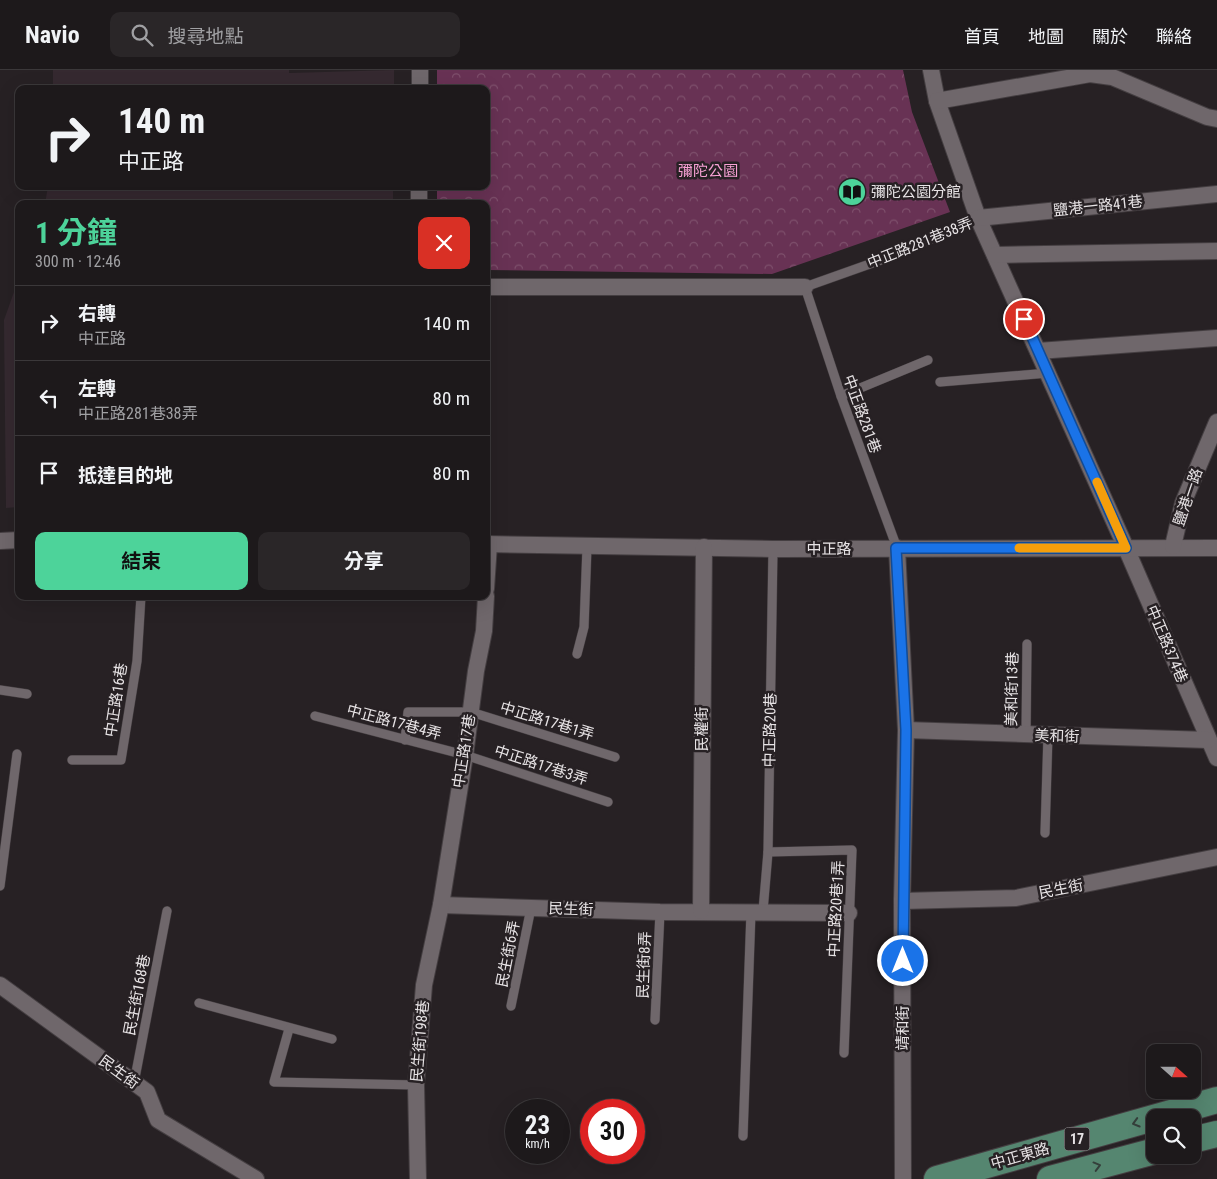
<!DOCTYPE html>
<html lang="zh-TW">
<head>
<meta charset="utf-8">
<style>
	:root { --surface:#1d191b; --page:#2a2628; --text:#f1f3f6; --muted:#a0a0a3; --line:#3b383a; --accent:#4dd39a }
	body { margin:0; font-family:"Roboto Condensed","Noto Sans TC",sans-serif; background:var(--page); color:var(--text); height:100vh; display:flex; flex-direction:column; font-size:19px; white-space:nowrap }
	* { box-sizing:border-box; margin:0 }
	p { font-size:16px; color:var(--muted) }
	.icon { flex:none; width:28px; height:28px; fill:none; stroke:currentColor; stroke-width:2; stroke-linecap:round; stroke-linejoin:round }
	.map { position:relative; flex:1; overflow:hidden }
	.sheet { position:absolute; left:15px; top:130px; width:475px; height:400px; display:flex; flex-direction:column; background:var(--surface); border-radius:10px; box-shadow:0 5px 20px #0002,0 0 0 1px var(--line) }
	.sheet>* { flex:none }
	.guide { position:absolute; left:15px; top:15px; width:475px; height:105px; border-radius:10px; box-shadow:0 5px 20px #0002,0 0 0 1px var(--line); background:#1d191b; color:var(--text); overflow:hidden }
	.needle { width:32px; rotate:111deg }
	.buttons { position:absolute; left:1146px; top:974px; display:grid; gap:10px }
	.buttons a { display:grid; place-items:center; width:55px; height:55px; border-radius:10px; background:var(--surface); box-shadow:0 5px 20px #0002,0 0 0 1px var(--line); font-size:25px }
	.speed { position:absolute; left:505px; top:1029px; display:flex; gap:10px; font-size:25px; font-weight:700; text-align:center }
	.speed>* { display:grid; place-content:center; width:65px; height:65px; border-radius:50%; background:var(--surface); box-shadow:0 5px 20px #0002,0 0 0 1px var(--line); line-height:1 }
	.speed small { font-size:12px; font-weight:400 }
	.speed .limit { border:8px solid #d22; background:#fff; color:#111 }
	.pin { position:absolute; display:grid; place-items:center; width:42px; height:42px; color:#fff; margin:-21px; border:2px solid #fff; border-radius:50%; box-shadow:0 1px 5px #0007 }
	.me { position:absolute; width:55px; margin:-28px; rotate:0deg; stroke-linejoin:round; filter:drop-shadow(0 0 4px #0008) }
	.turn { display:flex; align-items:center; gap:18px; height:105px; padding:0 20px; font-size:22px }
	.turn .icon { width:65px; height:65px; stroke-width:2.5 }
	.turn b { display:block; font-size:35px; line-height:42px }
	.round { display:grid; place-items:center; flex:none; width:52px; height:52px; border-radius:10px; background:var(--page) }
	.head { display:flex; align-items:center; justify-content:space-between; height:85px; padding:0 20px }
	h1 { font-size:30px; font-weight:700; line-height:38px; color:var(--accent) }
	.cta { display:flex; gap:10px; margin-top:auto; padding:10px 20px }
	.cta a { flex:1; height:58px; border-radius:10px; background:var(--accent); color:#111; font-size:20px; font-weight:700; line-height:58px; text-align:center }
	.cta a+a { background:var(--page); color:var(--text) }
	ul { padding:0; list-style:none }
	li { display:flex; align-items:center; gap:15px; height:75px; padding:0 20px; border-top:1px solid var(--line) }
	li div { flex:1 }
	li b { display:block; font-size:19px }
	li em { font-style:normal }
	header { display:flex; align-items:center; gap:30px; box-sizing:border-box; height:70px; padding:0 25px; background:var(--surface); border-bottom:1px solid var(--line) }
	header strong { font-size:24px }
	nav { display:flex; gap:28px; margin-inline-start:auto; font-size:18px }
	.search { width:350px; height:45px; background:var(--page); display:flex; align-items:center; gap:12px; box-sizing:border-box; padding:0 18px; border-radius:10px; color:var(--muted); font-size:19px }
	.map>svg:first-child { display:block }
	.built { fill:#352930 }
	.park { fill:url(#park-crowns) }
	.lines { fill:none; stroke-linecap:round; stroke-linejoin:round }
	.lane-casing { stroke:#443e41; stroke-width:10 }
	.street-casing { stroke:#443e41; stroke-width:18 }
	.primary-casing { stroke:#443e41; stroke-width:28 }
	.lane { stroke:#6f676b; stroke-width:9 }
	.street { stroke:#6f676b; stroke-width:16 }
	.primary { stroke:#558670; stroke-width:26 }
	.oneway { stroke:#353f3b }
	.route-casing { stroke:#114b97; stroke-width:12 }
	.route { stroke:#1a73e8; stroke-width:9 }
	.slow { stroke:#f59e0b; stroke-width:9 }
	.labels { text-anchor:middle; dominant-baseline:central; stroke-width:5; stroke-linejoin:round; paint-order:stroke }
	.shield { fill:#272124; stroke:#ada9ab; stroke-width:1 }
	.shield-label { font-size:14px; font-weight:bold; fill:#e7e3e5 }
	.park-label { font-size:15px; fill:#f7a0d4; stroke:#272124 }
	.poi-label { font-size:15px; fill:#e7e3e5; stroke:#272124; text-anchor:start }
	.street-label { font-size:15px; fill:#e7e3e5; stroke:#272124 }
</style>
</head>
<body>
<header>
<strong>Navio</strong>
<div class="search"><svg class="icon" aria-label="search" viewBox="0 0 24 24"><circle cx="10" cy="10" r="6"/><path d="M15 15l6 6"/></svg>搜尋地點</div>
<nav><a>首頁</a><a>地圖</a><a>關於</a><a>聯絡</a></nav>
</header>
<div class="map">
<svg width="1217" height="1109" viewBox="0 0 1217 1109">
	<defs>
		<pattern id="park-crowns" width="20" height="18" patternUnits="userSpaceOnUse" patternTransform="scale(1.25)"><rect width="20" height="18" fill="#683254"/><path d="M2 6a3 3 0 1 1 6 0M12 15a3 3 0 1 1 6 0" fill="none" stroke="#7e506c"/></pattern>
	</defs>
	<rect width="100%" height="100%" fill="#272124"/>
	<g class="built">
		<polygon points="53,0 289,0 289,3 394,0 394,19 53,19"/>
		<polygon points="48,116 393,116 393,134 45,134"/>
		<polygon points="19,208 19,437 6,438 4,250"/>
	</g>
	<polygon class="park" points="437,0 903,0 912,42 950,142 772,204 486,200 486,134 437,134 437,116 486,116 486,19 437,19"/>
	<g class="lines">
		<defs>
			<g id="lane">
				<polyline points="940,312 1048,303"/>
				<polyline points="841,326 928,290"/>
				<polyline points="897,478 841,326 805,217 895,185 978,148"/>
				<polyline points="577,584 584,557 587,477"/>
				<polyline points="0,620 27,624"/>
				<polyline points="315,646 465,685 608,732"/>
				<polyline points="1026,664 1027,574"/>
				<polyline points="405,670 408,642 471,642 615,687"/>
				<polyline points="72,690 121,690 137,591 141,526"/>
				<polyline points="1045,763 1048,665"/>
				<polyline points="768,782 852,780 844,983"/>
				<polyline points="0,816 17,684"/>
				<polyline points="763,841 768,782 773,479"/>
				<polyline points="199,933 332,969"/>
				<polyline points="511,936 531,838"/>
				<polyline points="655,950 660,842"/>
				<polyline points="289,959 274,1012 416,1015"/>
				<polyline points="134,1013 167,841"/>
				<polyline points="743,1066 751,842"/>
			</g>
			<g id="street">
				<polyline points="931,0 937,31 978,148 1126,478 1217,688"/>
				<polyline points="420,19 420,0"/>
				<polyline points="937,31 1090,4 1112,7 1207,47 1217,49"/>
				<polyline points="419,134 419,116"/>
				<polyline points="978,148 1217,124"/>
				<polyline points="995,185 1217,181"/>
				<polyline points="486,217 805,217"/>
				<polyline points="1038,281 1217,268"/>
				<polyline points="0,471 19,470"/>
				<polyline points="486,474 773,479 1217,478"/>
				<polyline points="1173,476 1183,433 1217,352"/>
				<polyline points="897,478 906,660 902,831 903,1109"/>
				<polyline points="486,519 489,474"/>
				<polyline points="906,660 1208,670"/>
				<polyline points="902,831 1016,828 1217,787"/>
				<polyline points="441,835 660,842 849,843"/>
				<polyline points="701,841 704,477"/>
				<polyline points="0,915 147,1022 158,1050 256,1109"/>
				<polyline points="418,1109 416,1015 424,915 441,835 465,685 476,601 484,561 486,526"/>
			</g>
			<g id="primary">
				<polyline points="1192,1070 1217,1064"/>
				<polyline points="937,1109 1217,1030"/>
				<polyline points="1050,1109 1155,1081"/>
			</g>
		</defs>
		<use href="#lane" class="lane-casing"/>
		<use href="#street" class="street-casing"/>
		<use href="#primary" class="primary-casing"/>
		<use href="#lane" class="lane"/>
		<use href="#street" class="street"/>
		<use href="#primary" class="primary"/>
	</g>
	<defs><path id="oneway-chevron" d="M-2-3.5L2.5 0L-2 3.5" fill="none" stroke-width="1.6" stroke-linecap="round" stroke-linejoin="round" transform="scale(1.25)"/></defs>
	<g class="oneway">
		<use href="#oneway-chevron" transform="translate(1136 1053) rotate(164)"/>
		<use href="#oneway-chevron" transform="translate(1097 1096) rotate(-15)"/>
	</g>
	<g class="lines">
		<defs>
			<polyline id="route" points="903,891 906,660 896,478 1126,478 1024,249"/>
		</defs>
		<use href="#route" class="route-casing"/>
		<use href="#route" class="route"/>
		<polyline class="slow" points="1019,478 1126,478 1097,412"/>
	</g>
	<defs>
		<symbol id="library-disc" viewBox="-11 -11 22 22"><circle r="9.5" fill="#4dd39a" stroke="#272124"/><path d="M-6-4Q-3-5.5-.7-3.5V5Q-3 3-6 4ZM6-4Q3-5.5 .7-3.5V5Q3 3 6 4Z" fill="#111"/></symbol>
	</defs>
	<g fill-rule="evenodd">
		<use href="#library-disc" x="836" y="106" width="32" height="32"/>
	</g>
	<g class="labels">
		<rect class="shield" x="1064.5" y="1057.5" width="25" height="23" rx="4"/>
		<g class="shield-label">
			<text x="1077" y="1069">17</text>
		</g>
		<g class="park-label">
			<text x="708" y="101">彌陀公園</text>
		</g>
		<g class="poi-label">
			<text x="871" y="122">彌陀公園分館</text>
		</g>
		<g class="street-label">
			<text transform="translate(1098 136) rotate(-6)">鹽港一路41巷</text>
			<text transform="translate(920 173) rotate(-22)">中正路281巷38弄</text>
			<text transform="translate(862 344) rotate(70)">中正路281巷</text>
			<text transform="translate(1188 427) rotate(-71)">鹽港一路</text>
			<text x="829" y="479">中正路</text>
			<text transform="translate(1167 574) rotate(67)">中正路374巷</text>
			<text transform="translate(1012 619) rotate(-89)">美和街13巷</text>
			<text transform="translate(116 630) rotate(-81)">中正路16巷</text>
			<text transform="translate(547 651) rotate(17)">中正路17巷1弄</text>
			<text transform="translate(394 652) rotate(15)">中正路17巷4弄</text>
			<text transform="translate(702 659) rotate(-90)">民權街</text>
			<text transform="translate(770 660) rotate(-89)">中正路20巷</text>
			<text transform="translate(1057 666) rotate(2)">美和街</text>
			<text transform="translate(464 681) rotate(-81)">中正路17巷</text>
			<text transform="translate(541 695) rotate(18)">中正路17巷3弄</text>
			<text transform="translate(1061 819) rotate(-11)">民生街</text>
			<text transform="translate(571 839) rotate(2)">民生街</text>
			<text transform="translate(836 839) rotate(-87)">中正路20巷1弄</text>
			<text transform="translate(508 884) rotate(-79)">民生街6弄</text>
			<text transform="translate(644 895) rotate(-88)">民生街8弄</text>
			<text transform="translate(137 925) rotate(-79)">民生街168巷</text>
			<text transform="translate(903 958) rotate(-90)">靖和街</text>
			<text transform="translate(420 971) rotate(-85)">民生街198巷</text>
			<text transform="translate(119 1002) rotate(36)">民生街</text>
			<text transform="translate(1020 1086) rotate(-16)">中正東路</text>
		</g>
	</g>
</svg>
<div class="buttons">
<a><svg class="needle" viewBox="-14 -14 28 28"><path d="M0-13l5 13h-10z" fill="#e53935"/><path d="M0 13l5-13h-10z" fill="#a0a0a3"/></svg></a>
<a><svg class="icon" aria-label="search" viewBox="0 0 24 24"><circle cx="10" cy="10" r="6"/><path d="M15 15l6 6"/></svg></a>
</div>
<div class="speed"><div>23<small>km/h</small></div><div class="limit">30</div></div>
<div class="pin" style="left:1024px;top:249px;background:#d93025"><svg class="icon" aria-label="arrive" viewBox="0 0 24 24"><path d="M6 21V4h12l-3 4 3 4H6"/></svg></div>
<svg class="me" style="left:903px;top:891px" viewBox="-20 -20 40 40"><circle r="17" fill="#1a73e8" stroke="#fff" stroke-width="3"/><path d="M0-11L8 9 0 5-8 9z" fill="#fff"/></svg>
<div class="guide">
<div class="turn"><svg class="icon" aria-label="right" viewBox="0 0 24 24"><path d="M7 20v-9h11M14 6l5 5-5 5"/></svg><div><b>140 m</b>中正路</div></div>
</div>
<section class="sheet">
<div class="head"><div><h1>1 分鐘</h1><p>300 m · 12:46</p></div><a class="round" style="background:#d93025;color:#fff"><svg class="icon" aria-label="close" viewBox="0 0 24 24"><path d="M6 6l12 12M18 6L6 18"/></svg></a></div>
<ul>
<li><svg class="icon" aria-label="right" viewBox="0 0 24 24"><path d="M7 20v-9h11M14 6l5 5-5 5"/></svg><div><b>右轉</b><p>中正路</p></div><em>140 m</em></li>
<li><svg class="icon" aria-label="left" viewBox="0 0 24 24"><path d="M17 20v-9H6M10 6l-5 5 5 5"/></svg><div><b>左轉</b><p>中正路281巷38弄</p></div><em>80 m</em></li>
<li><svg class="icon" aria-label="arrive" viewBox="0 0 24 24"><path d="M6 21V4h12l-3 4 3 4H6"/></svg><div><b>抵達目的地</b></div><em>80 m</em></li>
</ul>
<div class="cta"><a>結束</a><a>分享</a></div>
</section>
</div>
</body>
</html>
